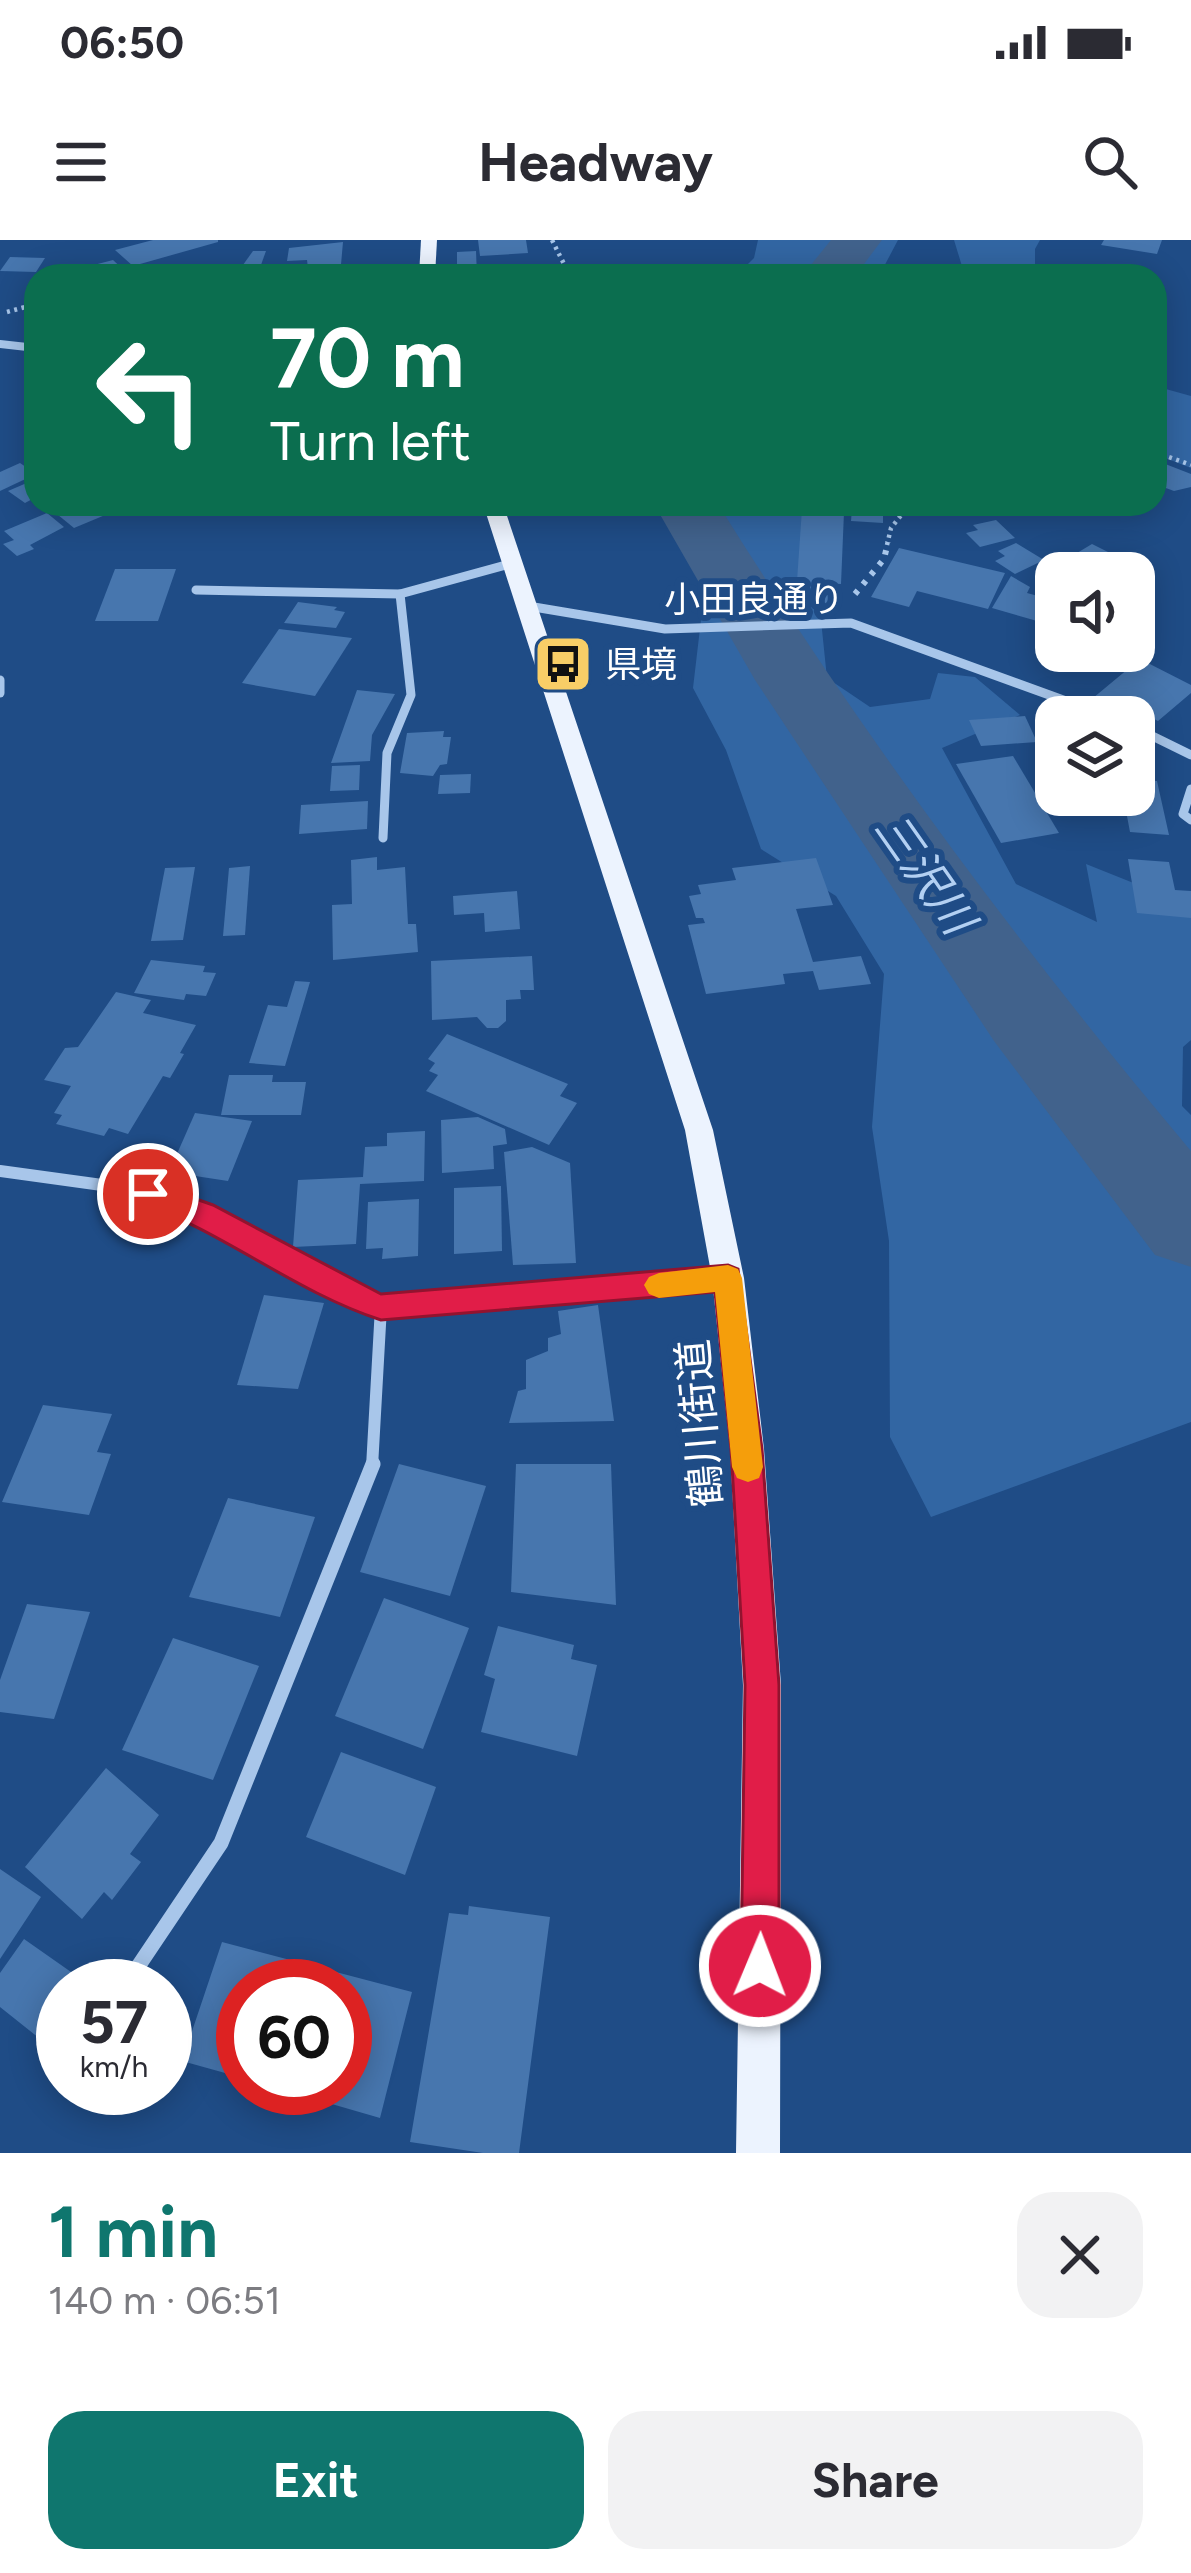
<!DOCTYPE html>
<html lang="en">
<head>
<meta charset="utf-8">
<style>
	:root { --surface:#fff; --page:#f2f2f3; --text:#2b2b33; --muted:#7c7c81; --accent:#0f766e }
	body { margin:0; font-family:Figtree,"Noto Sans JP",sans-serif; background:var(--page); color:var(--text); height:100vh; display:flex; flex-direction:column; font-size:45px; white-space:nowrap }
	* { box-sizing:border-box; margin:0 }
	p { font-size:39px; color:var(--muted) }
	.icon { flex:none; width:66px; height:66px; fill:none; stroke:currentColor; stroke-width:2; stroke-linecap:round; stroke-linejoin:round }
	.map { position:relative; height:1913px; overflow:hidden }
	.side { display:flex; flex-direction:column; background:var(--surface); flex:1 }
	.side>* { flex:none }
	.top-card { position:absolute; left:24px; top:24px; width:1143px; height:252px; border-radius:36px; box-shadow:0 6px 30px #0003; background:#0b6e4f; color:#fff; overflow:hidden }
	.controls { position:absolute; left:1035px; top:312px; display:grid; gap:24px }
	.controls a { display:grid; place-items:center; width:120px; height:120px; border-radius:24px; background:var(--surface); box-shadow:0 6px 30px #0003; font-size:60px }
	.speed { position:absolute; left:36px; top:1719px; display:flex; gap:24px; font-size:60px; font-weight:700; text-align:center }
	.speed>* { display:grid; place-content:center; width:156px; height:156px; border-radius:50%; background:var(--surface); box-shadow:0 6px 30px #0003; line-height:1 }
	.speed small { font-size:30px; font-weight:400 }
	.speed .limit { border:18px solid #d22; background:#fff; color:#111 }
	.pin { position:absolute; display:grid; place-items:center; width:102px; height:102px; color:#fff; margin:-51px; border:6px solid #fff; border-radius:50%; box-shadow:0 3px 12px #0007 }
	.me { position:absolute; width:132px; margin:-66px; rotate:1deg; stroke-linejoin:round; filter:drop-shadow(0 0 9px #0008) }
	.turn { display:flex; align-items:center; gap:42px; height:252px; padding:0 48px; font-size:54px }
	.turn .icon { width:156px; height:156px; stroke-width:2.5 }
	.turn b { display:block; font-size:84px; line-height:102px }
	.round { display:grid; place-items:center; flex:none; width:126px; height:126px; border-radius:36px; background:var(--page) }
	.headline { display:flex; align-items:center; justify-content:space-between; height:204px; padding:0 48px }
	h1 { font-size:72px; font-weight:700; line-height:90px; color:var(--accent) }
	.primary-button { display:flex; gap:24px; margin-top:auto; padding:24px 48px }
	.primary-button a { flex:1; height:138px; border-radius:36px; background:var(--accent); color:#fff; font-size:48px; font-weight:700; line-height:138px; text-align:center }
	.primary-button a+a { background:var(--page); color:var(--text) }
	.status { display:flex; justify-content:space-between; align-items:center; height:84px; padding:0 60px; background:var(--surface); direction:ltr }
	.status svg { height:33px; fill:currentColor }
	header { display:flex; justify-content:space-between; align-items:center; height:156px; padding:0 48px; background:var(--surface); font-size:54px; font-weight:700 }
	.map>svg:first-child { display:block }
	.green { fill:#3266a3 }
	.lines { fill:none; stroke-linecap:round; stroke-linejoin:round }
	.river { fill:#41628c; fill-rule:evenodd }
	.building { fill:#4776ae }
	.path-far1 { stroke:#a8c6ea; stroke-width:4.5; stroke-dasharray:3 4.5; stroke-linecap:butt }
	.path { stroke:#a8c6ea; stroke-width:6; stroke-dasharray:4.5 8; stroke-linecap:butt }
	.minor-far3 { stroke:#a8c6ea; stroke-width:8 }
	.minor-far2 { stroke:#a8c6ea; stroke-width:9 }
	.minor-far1 { stroke:#a8c6ea; stroke-width:12 }
	.minor { stroke:#a8c6ea; stroke-width:15 }
	.primary { fill:#ecf3fe; fill-rule:evenodd }
	.route { fill:#e11d48; stroke:#92132f; stroke-width:3 }
	.slow { fill:#f59e0b }
	.labels { text-anchor:middle; dominant-baseline:central; stroke-width:12; stroke-linejoin:round; paint-order:stroke }
	.far-street-label { font-size:36px; fill:#fff; stroke:#1f4c86 }
	.far-poi-label { font-size:36px; fill:#fff; stroke:#1f4c86; text-anchor:start }
	.street-label { font-size:42px; fill:#fff; stroke:#1f4c86 }
	.water-label { font-size:45px; font-style:italic; fill:#b3d0f2; stroke:#1f4c86 }
</style>
</head>
<body>
<div class="status"><b>06:50</b><svg viewBox="0 0 49 12"><path d="M0 12V9h3v3zM5 12V6h3v6zM10 12V3h3v9zM15 12V0h3v12zM26 1h20v11H26zM47 4h2v5h-2z"/></svg></div>
<header><svg class="icon" aria-label="menu" viewBox="0 0 24 24"><path d="M4 6h16M4 12h16M4 18h16"/></svg>Headway<svg class="icon" aria-label="search" viewBox="0 0 24 24"><circle cx="10" cy="10" r="6"/><path d="M15 15l6 6"/></svg></header>
<div class="map">
<svg width="1191" height="1913" viewBox="0 0 1191 1913">
	<rect width="100%" height="100%" fill="#1f4c86"/>
	<g class="green">
		<polygon points="758,0 898,0 879,36 736,36 754,18"/>
		<polygon points="954,0 1040,0 1035,9 1035,36 965,36"/>
		<polygon points="1155,146 1191,156 1191,228 1155,214"/>
		<polygon points="647,264 809,264 827,438 870,467 930,459 938,433 975,437 1020,475 942,508 1016,644 1097,682 1086,624 1191,666 1191,800 1183,807 1182,866 1191,875 1191,1182 931,1277 890,1197 889,1001 872,887 884,734 836,656 761,609 726,510 693,448 714,269 647,268"/>
	</g>
	<g class="lines">
		<g class="river">
			<polygon points="831,0 882,0 855,36 802,36"/>
			<path d="M654 264H718C861 494 1017 704 1191 911V1027L1155 1015 994 801 755 440Z"/>
		</g>
	</g>
	<g class="building">
		<polygon points="153,0 218,0 218,2 133,26 115,10"/>
		<polygon points="478,0 526,0 528,13 480,16"/>
		<polygon points="1104,0 1162,0 1157,14 1101,5"/>
		<polygon points="343,2 340,36 287,36 287,29 308,28 307,20 287,21 289,8"/>
		<polygon points="253,11 266,11 257,36 235,36"/>
		<polygon points="476,11 477,36 457,36 457,12"/>
		<polygon points="10,17 45,18 36,32 0,31"/>
		<polygon points="113,20 128,34 101,36 90,26"/>
		<polygon points="1155,220 1191,234 1191,247 1174,251 1155,244"/>
		<polygon points="20,223 36,234 0,251 0,232"/>
		<polygon points="36,239 36,257 25,263 8,251"/>
		<polygon points="67,264 97,264 110,273 74,288 52,270"/>
		<polygon points="802,269 844,272 841,344 797,341"/>
		<polygon points="852,269 883,271 883,283 851,281"/>
		<polygon points="47,273 64,287 30,305 34,309 17,316 3,304 14,300 4,291"/>
		<polygon points="996,280 1015,298 980,307 966,293 978,290 973,285"/>
		<polygon points="1016,303 1044,320 1015,334 995,321 1005,316 998,311"/>
		<polygon points="1092,304 1116,316 1097,329 1072,316"/>
		<polygon points="899,308 1005,333 988,369 917,351 909,367 871,357"/>
		<polygon points="115,329 176,329 158,381 95,381"/>
		<polygon points="1011,336 1030,347 1027,353 1049,359 1037,381 992,368"/>
		<polygon points="800,345 833,348 831,367 797,364"/>
		<polygon points="298,362 337,367 334,370 345,372 336,388 284,383"/>
		<polygon points="279,389 352,398 315,456 242,443"/>
		<polygon points="1140,419 1191,445 1191,453 1158,481 1119,461 1111,467 1093,458"/>
		<polygon points="357,450 395,454 372,495 370,521 331,523"/>
		<polygon points="1025,476 1037,502 981,506 969,480"/>
		<polygon points="444,491 443,497 451,497 447,524 440,525 433,536 400,533 407,493"/>
		<polygon points="1013,516 1059,593 1001,603 956,524"/>
		<polygon points="360,525 359,550 330,551 332,526"/>
		<polygon points="471,534 470,553 438,554 440,535"/>
		<polygon points="1134,540 1157,541 1169,595 1130,592 1123,555 1134,555"/>
		<polygon points="368,561 367,589 299,594 301,565"/>
		<polygon points="377,617 377,630 405,627 408,684 416,684 418,712 333,720 332,665 352,664 351,620"/>
		<polygon points="816,618 833,665 796,669 813,722 861,716 871,744 819,750 813,731 783,734 785,744 706,754 688,685 705,683 703,678 696,678 689,656 701,654 698,645 736,640 732,628"/>
		<polygon points="1128,619 1169,622 1175,650 1191,651 1191,678 1137,673"/>
		<polygon points="250,626 245,695 223,696 229,628"/>
		<polygon points="195,627 183,700 151,701 165,628"/>
		<polygon points="517,651 520,689 485,692 484,673 454,675 453,656"/>
		<polygon points="532,716 534,750 520,750 521,759 506,760 506,781 498,788 487,788 477,777 432,780 431,721"/>
		<polygon points="151,720 205,726 203,732 216,733 206,756 186,754 184,760 134,753"/>
		<polygon points="295,741 310,742 285,826 249,823 268,765 287,767"/>
		<polygon points="116,752 151,760 143,773 196,785 180,813 184,814 170,838 163,836 128,894 109,888 104,896 56,884 62,875 54,873 71,846 44,840 65,808 78,807"/>
		<polygon points="447,794 568,844 560,856 577,863 549,905 426,851 438,835 429,831 435,823 428,819"/>
		<polygon points="229,835 273,835 272,842 306,842 301,875 221,875"/>
		<polygon points="195,873 252,881 228,941 169,932"/>
		<polygon points="478,877 505,889 507,904 493,906 494,929 442,933 441,880"/>
		<polygon points="425,891 424,941 360,944 356,1004 293,1007 298,940 363,937 365,907 387,906 387,893"/>
		<polygon points="532,907 570,923 576,1023 513,1025 504,912"/>
		<polygon points="501,946 502,1011 454,1014 454,948"/>
		<polygon points="419,959 418,1016 382,1019 383,1008 366,1009 368,962"/>
		<polygon points="264,1055 324,1063 298,1149 237,1145"/>
		<polygon points="598,1065 614,1181 509,1183 518,1151 526,1149 526,1120 548,1111 548,1098 561,1094 558,1071"/>
		<polygon points="43,1165 112,1174 97,1212 111,1214 89,1275 2,1262"/>
		<polygon points="399,1224 486,1246 450,1356 360,1332"/>
		<polygon points="516,1224 611,1224 616,1365 511,1352"/>
		<polygon points="228,1258 315,1277 280,1377 189,1357"/>
		<polygon points="384,1358 469,1388 423,1509 335,1476"/>
		<polygon points="27,1364 90,1372 54,1479 0,1472 0,1440"/>
		<polygon points="498,1386 574,1405 571,1419 597,1425 577,1516 481,1492 495,1439 484,1435"/>
		<polygon points="173,1398 259,1426 213,1540 122,1510"/>
		<polygon points="341,1512 436,1547 405,1635 306,1597"/>
		<polygon points="106,1528 159,1575 130,1614 141,1622 112,1660 104,1652 82,1679 25,1627"/>
		<polygon points="0,1629 41,1657 0,1719"/>
		<polygon points="469,1666 550,1677 519,1913 483,1913 410,1902 449,1673 468,1675"/>
		<polygon points="24,1699 91,1746 63,1746 63,1797 54,1810 0,1767 0,1733"/>
		<polygon points="222,1702 412,1752 380,1878 280,1849 345,1848 345,1746 243,1746 243,1838 182,1821"/>
	</g>
	<g class="lines">
		<g class="path-far1">
			<polyline points="552,0 570,36"/>
			<polyline points="1072,36 1077,30"/>
			<polyline points="7,72 36,64"/>
			<polyline points="1155,212 1191,225"/>
			<polyline points="887,305 891,288 910,264"/>
		</g>
		<polyline class="path" points="855,354 884,319 888,302"/>
		<polyline class="minor-far3" points="0,104 36,108"/>
		<g class="minor-far2">
			<polyline points="196,350 400,354 513,323"/>
			<polyline points="528,366 665,389 851,383 1110,477"/>
			<polyline points="0,440 0,453"/>
			<polyline points="1134,487 1191,515"/>
			<polyline points="1191,549 1183,574 1191,580"/>
			<polyline points="383,598 387,513 411,455 400,354"/>
		</g>
		<g class="minor-far1">
			<polyline points="0,931 102,945 176,963 381,1067 727,1038"/>
			<polyline points="372,1227 381,1067"/>
		</g>
		<polyline class="minor" points="125,1746 221,1603 373,1224"/>
		<g class="primary">
			<polygon points="421,0 437,0 435,36 419,36"/>
			<polygon points="483,264 503,264 713,890 744,1038 764,1209 781,1445 780,1913 736,1913 743,1445 730,1209 712,1038 685,890"/>
		</g>
	</g>
	<path class="route" d="M148 942 213 965 381 1054 728 1025 738 1029 762 1209 779 1445V1726L773 1739 760 1745 746 1739 741 1726 745 1445 731 1209 715 1052 381 1080C295 1052 224 992 139 962L135 954 139 946Z"/>
	<polygon class="slow" points="728,1025 738,1029 742,1038 763,1227 759,1238 748,1242 737,1238 732,1227 715,1052 659,1058 649,1054 644,1045 649,1037 659,1033"/>
	<defs>
		<symbol id="bus-square" viewBox="-11 -11 22 22"><rect x="-9" y="-9" width="18" height="18" rx="4" fill="#f8ce67" stroke="#1f4c86"/><path d="M-5-6H5V4H4V6H2V4H-2V6H-4V4H-5ZM-3.5-4V0h7V-4ZM-3.5 1.2v1.5H-2V1.2ZM2 1.2v1.5H3.5V1.2Z" fill="#111"/></symbol>
	</defs>
	<g fill-rule="evenodd">
		<use href="#bus-square" x="530" y="391" width="66" height="66"/>
	</g>
	<g class="labels">
		<g class="far-street-label">
			<text x="754" y="359">小田良通り</text>
		</g>
		<g class="far-poi-label">
			<text x="605" y="424">県境</text>
		</g>
		<g class="street-label">
			<text transform="translate(700 1183) rotate(-95)">鶴川街道</text>
		</g>
		<g class="water-label">
			<text transform="translate(925 633) rotate(55)">三沢川</text>
		</g>
	</g>
</svg>
<div class="controls">
<a><svg class="icon" aria-label="sound" viewBox="0 0 24 24"><path d="M4 9h4l5-4v14l-5-4H4zM17 9q2 3 0 6"/></svg></a>
<a><svg class="icon" aria-label="layers" viewBox="0 0 24 24"><path d="M12 4l9 5-9 5-9-5zM3 14l9 5 9-5"/></svg></a>
</div>
<div class="speed"><div>57<small>km/h</small></div><div class="limit">60</div></div>
<div class="pin" style="left:148px;top:954px;background:#d93025"><svg class="icon" aria-label="arrive" viewBox="0 0 24 24"><path d="M6 21V4h12l-3 4 3 4H6"/></svg></div>
<svg class="me" style="left:760px;top:1726px" viewBox="-20 -20 40 40"><circle r="17" fill="#e11d48" stroke="#fff" stroke-width="3"/><path d="M0-11L8 9 0 5-8 9z" fill="#fff"/></svg>
<div class="top-card">
<div class="turn"><svg class="icon" aria-label="left" viewBox="0 0 24 24"><path d="M17 20v-9H6M10 6l-5 5 5 5"/></svg><div><b>70 m</b>Turn left</div></div>
</div>
</div>
<section class="side">
<div class="headline"><div><h1>1 min</h1><p>140 m · 06:51</p></div><a class="round"><svg class="icon" aria-label="close" viewBox="0 0 24 24"><path d="M6 6l12 12M18 6L6 18"/></svg></a></div>
<div class="primary-button"><a>Exit</a><a>Share</a></div>
</section>
</body>
</html>
